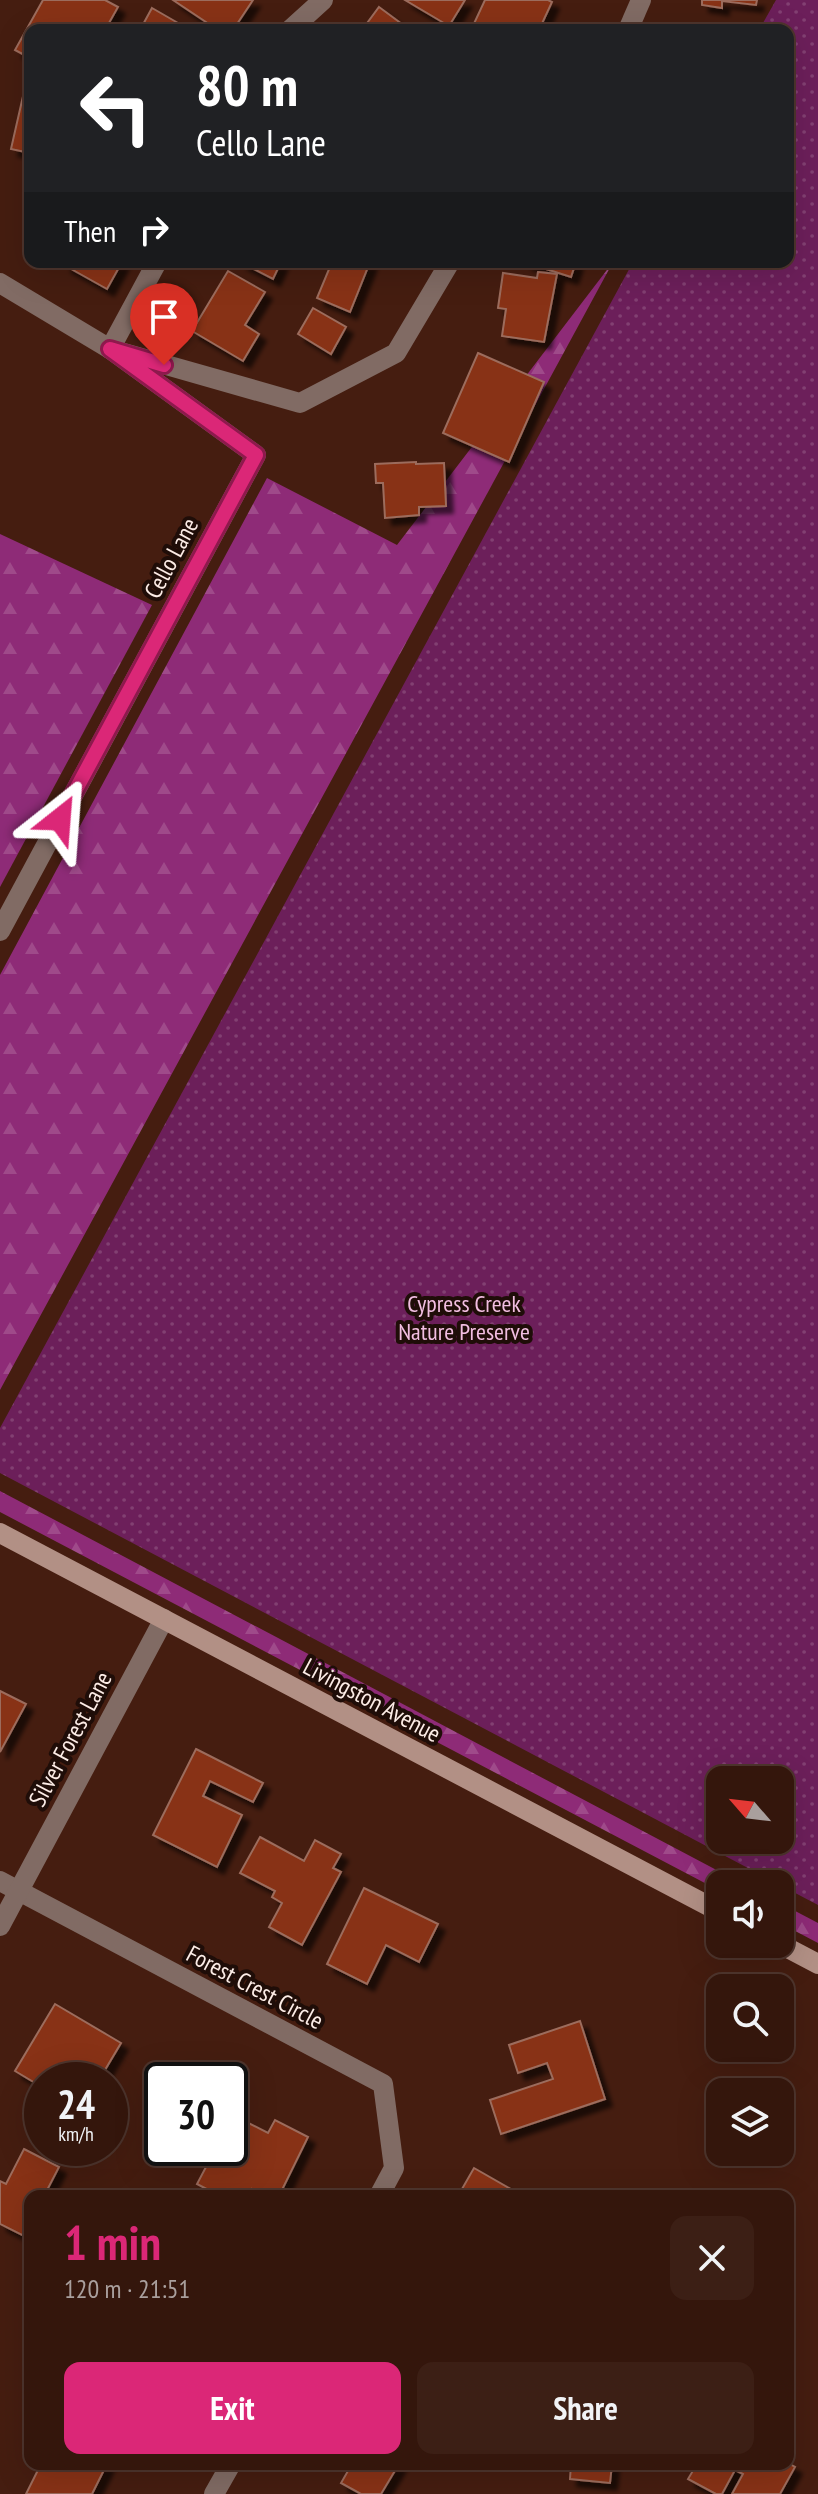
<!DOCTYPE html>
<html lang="en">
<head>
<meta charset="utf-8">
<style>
	:root { --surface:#34160c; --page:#3c1f15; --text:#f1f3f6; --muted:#a99f9d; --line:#4e352d; --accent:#db2777 }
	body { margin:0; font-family:"PT Sans Narrow",sans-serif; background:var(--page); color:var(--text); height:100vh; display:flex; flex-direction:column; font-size:30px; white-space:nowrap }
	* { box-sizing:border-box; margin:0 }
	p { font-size:26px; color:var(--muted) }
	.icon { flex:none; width:44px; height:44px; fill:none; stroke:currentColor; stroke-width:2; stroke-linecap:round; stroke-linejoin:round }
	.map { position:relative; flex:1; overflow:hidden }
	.details { position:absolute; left:24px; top:2190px; width:770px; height:280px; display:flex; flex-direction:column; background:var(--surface); border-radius:16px; box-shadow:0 8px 32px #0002,0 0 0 2px var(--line) }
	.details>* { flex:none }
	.hud { position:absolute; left:24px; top:24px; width:770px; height:244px; border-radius:16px; box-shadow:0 8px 32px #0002,0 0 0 2px var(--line); background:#202124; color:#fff; overflow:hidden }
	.needle { width:52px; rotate:298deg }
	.tools { position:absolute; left:706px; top:1766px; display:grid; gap:16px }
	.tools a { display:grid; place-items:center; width:88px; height:88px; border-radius:16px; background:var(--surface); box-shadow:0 8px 32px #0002,0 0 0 2px var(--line); font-size:40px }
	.speed { position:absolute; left:24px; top:2062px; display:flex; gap:16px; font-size:40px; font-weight:700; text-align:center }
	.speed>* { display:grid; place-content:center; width:104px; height:104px; border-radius:50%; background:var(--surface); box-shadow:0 8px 32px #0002,0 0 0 2px var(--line); line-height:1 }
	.speed small { font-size:20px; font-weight:400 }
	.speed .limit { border:4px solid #111; border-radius:12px; background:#fff; color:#111 }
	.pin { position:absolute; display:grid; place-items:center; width:68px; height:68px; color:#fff; margin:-82px -34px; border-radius:50% 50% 50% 0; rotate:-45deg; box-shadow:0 0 8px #0007 }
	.pin .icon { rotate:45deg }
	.me { position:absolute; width:88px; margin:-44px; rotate:28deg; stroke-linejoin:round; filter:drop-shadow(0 0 6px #0008) }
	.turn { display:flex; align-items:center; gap:28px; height:168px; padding:0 40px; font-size:36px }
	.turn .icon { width:104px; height:104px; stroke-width:2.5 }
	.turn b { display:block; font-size:56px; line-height:68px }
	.then { display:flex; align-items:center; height:76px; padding:0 40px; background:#0003; gap:16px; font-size:30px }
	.round { display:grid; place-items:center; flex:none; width:84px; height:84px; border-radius:16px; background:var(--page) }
	.headline { display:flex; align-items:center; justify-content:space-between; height:136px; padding:0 40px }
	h1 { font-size:48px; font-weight:800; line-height:60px; color:var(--accent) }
	.button { display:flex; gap:16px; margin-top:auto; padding:16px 40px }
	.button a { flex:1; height:92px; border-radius:16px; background:var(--accent); color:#fff; font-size:32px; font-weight:800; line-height:92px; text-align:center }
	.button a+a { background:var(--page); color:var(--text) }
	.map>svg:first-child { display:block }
	.forest { fill:url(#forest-firs) }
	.park { fill:url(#park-dots); fill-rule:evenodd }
	.building { fill:#883112; stroke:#9c6c5d; stroke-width:2; filter:url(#shadow) }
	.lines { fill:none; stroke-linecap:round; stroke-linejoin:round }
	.street { stroke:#816b64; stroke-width:20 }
	.secondary { stroke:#b29085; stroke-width:20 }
	.route-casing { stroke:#8e194d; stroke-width:20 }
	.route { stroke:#db2777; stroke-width:14 }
	.labels { text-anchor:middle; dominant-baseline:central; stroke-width:8; stroke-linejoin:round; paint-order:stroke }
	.street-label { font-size:24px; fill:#fcece6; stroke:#1f0d08 }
	.park-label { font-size:24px; fill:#f2bee1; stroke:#1f0d08 }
</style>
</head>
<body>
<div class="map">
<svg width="818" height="2494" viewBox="0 0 818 2494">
	<defs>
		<pattern id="forest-firs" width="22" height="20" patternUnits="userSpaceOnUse" patternTransform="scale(2)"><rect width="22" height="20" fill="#8e2b77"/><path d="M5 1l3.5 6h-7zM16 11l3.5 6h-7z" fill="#9f4a8a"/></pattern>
		<pattern id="park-dots" width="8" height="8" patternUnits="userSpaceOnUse" patternTransform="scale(2)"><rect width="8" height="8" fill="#6c1f5a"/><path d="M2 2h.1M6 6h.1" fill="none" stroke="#824072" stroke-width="1.8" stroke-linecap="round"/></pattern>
		<filter id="shadow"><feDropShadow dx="7" dy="7" stdDeviation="2" flood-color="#0009"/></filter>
	</defs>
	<rect width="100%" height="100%" fill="#451d10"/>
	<g class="forest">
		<polygon points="613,262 0,1390 0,975 267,478 397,545"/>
		<polygon points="0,534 152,605 0,887"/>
		<polygon points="0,1491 743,1884 720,1884 720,1891 0,1512"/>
		<polygon points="780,1903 818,1923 818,1943 780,1923"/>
	</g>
	<path class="park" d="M776 0H818V1905L0 1473V1428L633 262H788V30H759ZM720 1780H780V1840H720Z"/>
	<g class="building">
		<polygon points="43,0 105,0 118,7 105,30 30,30 30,58 15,50"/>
		<polygon points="173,0 253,0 233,30 218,30"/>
		<polygon points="405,0 465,0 449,26"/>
		<polygon points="485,0 548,0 552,2 539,30 471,30"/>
		<polygon points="702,0 757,0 756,5 722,1 722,8 702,5"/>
		<polygon points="379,7 410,30 362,30"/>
		<polygon points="152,8 190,30 140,30"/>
		<polygon points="26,83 30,84 30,153 11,149"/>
		<polygon points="66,262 122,262 107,289 64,265"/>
		<polygon points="240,262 281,262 273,279"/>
		<polygon points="332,262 370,262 350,312 317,298"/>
		<polygon points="524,262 576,262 571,277"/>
		<polygon points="228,271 265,292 245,325 259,334 243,361 192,331"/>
		<polygon points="538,272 557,274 544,342 502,336 506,309 498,308 503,273 537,278"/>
		<polygon points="313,308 346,327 331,354 298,334"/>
		<polygon points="478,353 544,382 509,462 443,433"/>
		<polygon points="416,462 416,464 444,463 446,506 419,507 419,515 385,518 383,483 376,483 375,464"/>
		<polygon points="0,1691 26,1704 0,1752"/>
		<polygon points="196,1749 263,1783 253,1802 210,1781 203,1796 242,1815 217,1867 153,1835"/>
		<polygon points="260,1837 304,1861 315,1840 341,1854 333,1868 341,1872 302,1945 269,1927 282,1903 272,1897 275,1891 240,1873"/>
		<polygon points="364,1888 438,1924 419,1962 386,1945 367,1984 327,1964"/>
		<polygon points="55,2004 121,2043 99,2080 42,2080 42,2087 15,2071"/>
		<polygon points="580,2021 605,2099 501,2134 490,2100 553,2079 547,2063 518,2073 509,2045"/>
		<polygon points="233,2115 268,2133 275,2120 308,2137 279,2196 265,2196 252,2189 249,2196 220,2196 197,2184 216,2148 230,2148 230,2120"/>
		<polygon points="24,2149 59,2167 44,2196 30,2196 30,2239 0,2224 0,2181 6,2184"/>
		<polygon points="474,2168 523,2196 458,2196"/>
		<polygon points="788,2463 795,2467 780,2494 732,2494 743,2474 735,2470 722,2494 716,2494 688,2479 697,2464"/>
		<polygon points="41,2464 107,2464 92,2494 26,2494"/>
		<polygon points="352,2464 399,2464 381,2494 361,2494 341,2483"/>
		<polygon points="571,2464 612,2464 610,2483 570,2479"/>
	</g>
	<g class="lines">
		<g class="street">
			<polyline points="290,30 323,0"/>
			<polyline points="628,30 641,0"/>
			<polyline points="0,283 110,349 300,403 396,353 450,262"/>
			<polyline points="110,349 157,262"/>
			<polyline points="0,931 256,455 110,349"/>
			<polyline points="0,1881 383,2084 394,2168 379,2196"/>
			<polyline points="0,1926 164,1619"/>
			<polyline points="214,2494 231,2464"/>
		</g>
		<g class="secondary">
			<polyline points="0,1533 720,1912"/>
			<polyline points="780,1944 818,1964"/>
		</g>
	</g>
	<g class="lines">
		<defs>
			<polyline id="route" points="60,819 256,455 110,349 164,365"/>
		</defs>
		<use href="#route" class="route-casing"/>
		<use href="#route" class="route"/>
	</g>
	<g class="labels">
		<g class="street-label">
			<text transform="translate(171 558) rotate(-62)">Cello Lane</text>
			<text transform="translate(372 1700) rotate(28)">Livingston Avenue</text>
			<text transform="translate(70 1739) rotate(-62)">Silver Forest Lane</text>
			<text transform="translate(255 1987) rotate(28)">Forest Crest Circle</text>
		</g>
		<g class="park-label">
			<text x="464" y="1303">Cypress Creek<tspan x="464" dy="28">Nature Preserve</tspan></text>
		</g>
	</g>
</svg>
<div class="tools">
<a><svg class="needle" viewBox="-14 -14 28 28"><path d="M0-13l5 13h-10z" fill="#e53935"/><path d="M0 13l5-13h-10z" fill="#a99f9d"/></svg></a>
<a><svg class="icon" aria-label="sound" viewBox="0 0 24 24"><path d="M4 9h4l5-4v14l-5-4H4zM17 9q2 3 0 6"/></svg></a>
<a><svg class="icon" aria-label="search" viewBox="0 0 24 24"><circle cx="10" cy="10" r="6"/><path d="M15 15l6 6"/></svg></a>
<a><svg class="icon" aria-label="layers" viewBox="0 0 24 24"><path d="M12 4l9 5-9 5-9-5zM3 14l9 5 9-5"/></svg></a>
</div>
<div class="speed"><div>24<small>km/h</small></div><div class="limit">30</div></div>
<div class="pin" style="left:164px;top:365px;background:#d93025"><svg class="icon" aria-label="arrive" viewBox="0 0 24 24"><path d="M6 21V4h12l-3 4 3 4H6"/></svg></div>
<svg class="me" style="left:60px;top:819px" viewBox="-20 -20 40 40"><path d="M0-17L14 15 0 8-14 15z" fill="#db2777" stroke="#fff" stroke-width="4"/></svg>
<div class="hud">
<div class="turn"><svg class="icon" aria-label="left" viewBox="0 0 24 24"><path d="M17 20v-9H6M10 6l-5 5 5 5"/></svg><div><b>80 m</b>Cello Lane</div></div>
<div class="then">Then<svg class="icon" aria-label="right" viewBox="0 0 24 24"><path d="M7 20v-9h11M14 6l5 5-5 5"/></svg></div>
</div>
<section class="details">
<div class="headline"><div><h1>1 min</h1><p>120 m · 21:51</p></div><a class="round"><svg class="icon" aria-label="close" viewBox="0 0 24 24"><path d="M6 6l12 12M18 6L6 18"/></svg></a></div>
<div class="button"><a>Exit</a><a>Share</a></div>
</section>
</div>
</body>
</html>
